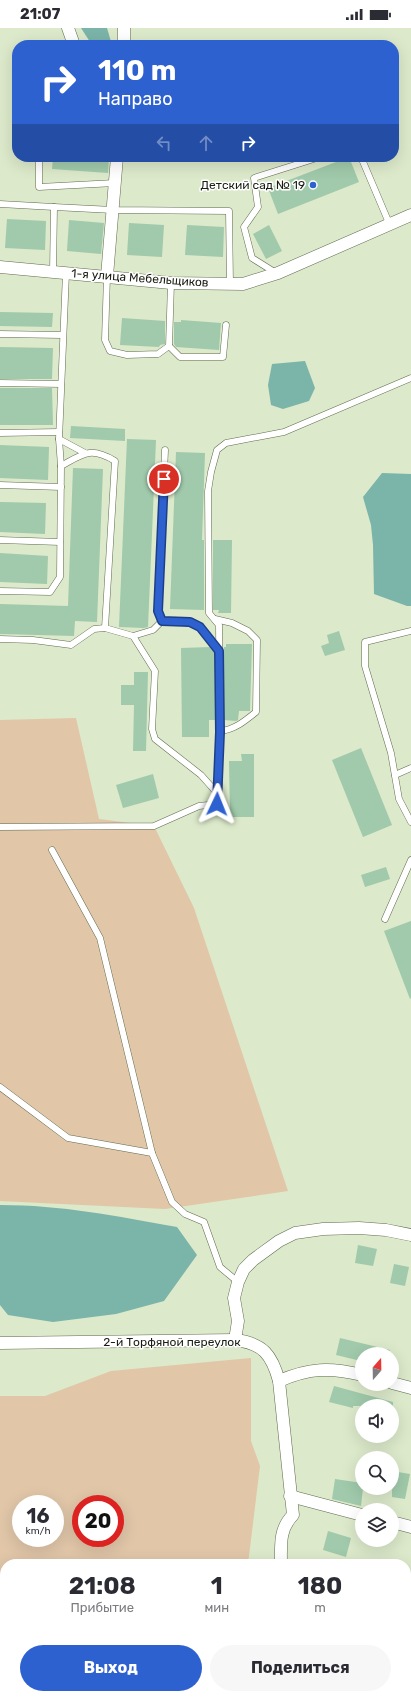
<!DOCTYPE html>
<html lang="ru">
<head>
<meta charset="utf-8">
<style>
	:root { --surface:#fff; --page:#f7f7f7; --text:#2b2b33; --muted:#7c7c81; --accent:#2e61d0 }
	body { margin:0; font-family:Rubik,sans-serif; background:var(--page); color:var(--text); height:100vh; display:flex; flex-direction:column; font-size:15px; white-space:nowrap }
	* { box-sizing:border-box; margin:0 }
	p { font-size:13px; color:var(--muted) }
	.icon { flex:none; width:22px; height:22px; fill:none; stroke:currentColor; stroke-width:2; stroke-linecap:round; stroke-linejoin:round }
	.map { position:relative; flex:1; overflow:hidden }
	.drawer { position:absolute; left:0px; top:1531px; width:411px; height:140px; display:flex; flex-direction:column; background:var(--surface); border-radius:16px 16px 0 0; box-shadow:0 4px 16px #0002 }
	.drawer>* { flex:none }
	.guide { position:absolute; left:12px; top:12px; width:387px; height:122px; border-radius:16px; box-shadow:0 4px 16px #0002; background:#2e61d0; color:#fff; overflow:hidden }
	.needle { width:26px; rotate:20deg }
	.tools { position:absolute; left:355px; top:1319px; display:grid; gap:8px }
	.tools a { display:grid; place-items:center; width:44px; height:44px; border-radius:50%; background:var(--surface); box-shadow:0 4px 16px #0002; font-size:20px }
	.speed { position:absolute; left:12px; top:1467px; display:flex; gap:8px; font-size:20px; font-weight:700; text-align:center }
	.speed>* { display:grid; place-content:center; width:52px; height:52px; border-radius:50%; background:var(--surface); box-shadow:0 4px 16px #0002; line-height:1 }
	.speed small { font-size:10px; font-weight:400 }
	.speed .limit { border:6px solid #d22; background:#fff; color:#111 }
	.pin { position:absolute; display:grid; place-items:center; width:34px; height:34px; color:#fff; margin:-17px; border:2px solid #fff; border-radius:50%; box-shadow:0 1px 4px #0007 }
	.me { position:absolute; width:44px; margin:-22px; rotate:2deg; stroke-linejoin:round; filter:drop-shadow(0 0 3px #0008) }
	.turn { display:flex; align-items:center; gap:14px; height:84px; padding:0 20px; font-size:18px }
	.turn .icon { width:52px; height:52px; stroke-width:2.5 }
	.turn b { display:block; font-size:28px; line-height:34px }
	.lanes { display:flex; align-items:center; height:38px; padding:0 20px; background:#0003; justify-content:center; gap:20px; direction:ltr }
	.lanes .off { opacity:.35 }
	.eta { display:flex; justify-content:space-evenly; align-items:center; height:68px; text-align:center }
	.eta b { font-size:24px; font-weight:700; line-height:28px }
	.cta { display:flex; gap:8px; margin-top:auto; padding:8px 20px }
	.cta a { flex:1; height:46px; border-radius:24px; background:var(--accent); color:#fff; font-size:16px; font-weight:700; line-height:46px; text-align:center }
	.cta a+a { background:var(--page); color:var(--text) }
	.status { display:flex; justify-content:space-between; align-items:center; height:28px; padding:0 20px; background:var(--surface); direction:ltr }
	.status svg { height:11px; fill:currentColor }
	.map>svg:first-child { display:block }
	.green { fill:#e1c6a8; fill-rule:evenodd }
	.water { fill:#7bb4a9 }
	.building { fill:#a0caab }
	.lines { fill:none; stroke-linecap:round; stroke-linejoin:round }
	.service-casing { stroke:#606b4f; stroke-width:7 }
	.minor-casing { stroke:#606b4f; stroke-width:13 }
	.service { stroke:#fff; stroke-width:6 }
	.minor { stroke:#fff; stroke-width:12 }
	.route-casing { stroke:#1e3f87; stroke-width:10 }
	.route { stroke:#2e61d0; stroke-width:7 }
	.poi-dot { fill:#2e61d0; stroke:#fff; stroke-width:1.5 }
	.labels { text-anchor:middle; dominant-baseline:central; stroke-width:3; stroke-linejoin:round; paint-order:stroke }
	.poi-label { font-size:12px; fill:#191d12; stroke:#fff; text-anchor:end }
	.street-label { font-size:12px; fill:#191d12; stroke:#fff }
</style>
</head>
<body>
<div class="status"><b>21:07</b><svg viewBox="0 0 49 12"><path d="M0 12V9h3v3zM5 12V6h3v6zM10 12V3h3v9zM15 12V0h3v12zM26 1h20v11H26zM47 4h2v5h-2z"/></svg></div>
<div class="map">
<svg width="411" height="1671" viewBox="0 0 411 1671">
	<rect width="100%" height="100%" fill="#dce9ca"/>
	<g class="green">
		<polygon points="76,690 99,791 154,798 194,880 288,1163 165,1181 0,1173 0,692"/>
		<path d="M251 1330V1413L260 1438 248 1536H5V1666H257L258 1671H0V1368H45L111 1343ZM21 1476H55V1510H21ZM81 1476H115V1510H81Z"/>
	</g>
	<g class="water">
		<polygon points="81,0 107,0 112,17 92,17"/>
		<polygon points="305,333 315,360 309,373 283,381 271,377 268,357 272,336"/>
		<polygon points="382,445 411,446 411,578 407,578 374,566 373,517 371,497 363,469"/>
		<path d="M0 1177C62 1177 116 1188 177 1199L197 1227 164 1273 116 1286 53 1294 8 1287 0 1277Z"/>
	</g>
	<g class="building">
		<polygon points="53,129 109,129 108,145 52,141"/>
		<polygon points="349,129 359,154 278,186 268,160"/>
		<polygon points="7,191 46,193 45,222 5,220"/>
		<polygon points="69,192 104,195 101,226 67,223"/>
		<polygon points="129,195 164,197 162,229 127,227"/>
		<polygon points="187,197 224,199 223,229 185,227"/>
		<polygon points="269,197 282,223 266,231 253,206"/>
		<polygon points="0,284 53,285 52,299 0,298"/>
		<polygon points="122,290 165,293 165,316 160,317 159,319 120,317"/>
		<polygon points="181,292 221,295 219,322 176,319 174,316 174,294 181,294"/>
		<polygon points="0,319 53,320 52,351 0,351"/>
		<polygon points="0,360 52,360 53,397 0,397"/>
		<polygon points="71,398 125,401 125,413 70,410"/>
		<polygon points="127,411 156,412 148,599 144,600 119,599"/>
		<polygon points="0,417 49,419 48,452 0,450"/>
		<polygon points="176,424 205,425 202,512 204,512 204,582 170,581"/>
		<polygon points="73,440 103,441 97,594 75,593 74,608 0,606 0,576 68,578"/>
		<polygon points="0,474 46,475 45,506 0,504"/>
		<polygon points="213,512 232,512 231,585 218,585 219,582 213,582"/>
		<polygon points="0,525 48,528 47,556 0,554"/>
		<polygon points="339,603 345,622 325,628 321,618 329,615 327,607"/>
		<polygon points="226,616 252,616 250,683 239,683 238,692 236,693 224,692 224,619 226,619"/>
		<polygon points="211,619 215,625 215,692 209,692 209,709 182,709 181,620"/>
		<polygon points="134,644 148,644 146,723 133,723 134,677 121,677 121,657 134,657"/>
		<polygon points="361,720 392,797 363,809 332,732"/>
		<polygon points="241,726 254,726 254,789 230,789 229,733 242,733"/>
		<polygon points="153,746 159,770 123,780 116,757"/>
		<polygon points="386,839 390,851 365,859 361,847"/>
		<polygon points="411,893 411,970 410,971 384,903"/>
		<polygon points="358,1217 377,1221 373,1238 355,1235"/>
		<polygon points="394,1236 409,1239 405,1258 390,1255"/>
		<polygon points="340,1310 390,1322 390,1326 362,1326 361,1333 336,1327"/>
		<polygon points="334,1358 393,1374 393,1378 353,1378 353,1380 329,1374"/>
		<polygon points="392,1443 410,1446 405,1471 392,1469"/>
		<polygon points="335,1451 362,1455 362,1460 363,1460 361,1478 332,1471"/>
		<polygon points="328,1503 351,1510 346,1529 323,1522"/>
	</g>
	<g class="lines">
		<defs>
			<g id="service">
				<polyline points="39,129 39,159 115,155"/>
				<polyline points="361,129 389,195"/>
				<polyline points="0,176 54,179"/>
				<polyline points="53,244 54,179 113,182 229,183 230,256"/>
				<polyline points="276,245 252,230 244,199 258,179 254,150 320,129"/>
				<polyline points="107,248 105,312 110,323 127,327 158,326 169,318 171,255"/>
				<polyline points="0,306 62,307"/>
				<polyline points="169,318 180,329 223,329 226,297"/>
				<polyline points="0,355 61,356"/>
				<polyline points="0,405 59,404"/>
				<polyline points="59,411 85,425"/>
				<path d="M61 438C83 426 90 418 115 433L105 600"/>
				<polyline points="0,457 61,459"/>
				<polyline points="0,512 60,514"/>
				<polyline points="0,563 50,564 60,549 61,438 59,411 66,245"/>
				<path d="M215 591 232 595 248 603 257 612 256 684C245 693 234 702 220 703"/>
				<polyline points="162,593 158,583 165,422"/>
				<polyline points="411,603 365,614 365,638 391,725 399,771 411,794"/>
				<polyline points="0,611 33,612 71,617 94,601 105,600 133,608"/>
				<polyline points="395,747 411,740"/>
				<path d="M217 765 201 747 155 711 152 701 155 643 133 608 153 602 162 593C198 595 198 593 219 623"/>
				<polyline points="0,799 154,798 199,778 217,776 220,703 219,597 209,585 208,463 211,444 217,422 226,415 284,404 411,350"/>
				<polyline points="52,822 100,910 152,1125 172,1174 185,1186 204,1194 220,1239 238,1254"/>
				<polyline points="385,891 411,832"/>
				<polyline points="0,1059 68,1110 152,1125"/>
			</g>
			<g id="minor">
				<polyline points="68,0 74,17"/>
				<polyline points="124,0 124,17"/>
				<polyline points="0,239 171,255 243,256 278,245 411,187"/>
				<polyline points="107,248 117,129"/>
				<polyline points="235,1312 238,1293 234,1270 238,1254 244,1241 253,1232 279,1213 295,1205 323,1201 359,1200 386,1202 411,1207"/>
				<path d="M0 1315 235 1312C263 1315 272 1327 279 1353L293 1487C279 1501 281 1517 281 1536"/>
				<path d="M279 1353C309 1340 330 1339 362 1347"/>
				<polyline points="392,1355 411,1360"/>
				<polyline points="290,1468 362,1487"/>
				<polyline points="392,1494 411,1499"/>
				<polyline points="392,1666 409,1671"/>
				<polyline points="279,1671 279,1666"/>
			</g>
		</defs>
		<use href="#service" class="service-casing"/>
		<use href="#minor" class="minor-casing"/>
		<use href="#service" class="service"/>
		<use href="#minor" class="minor"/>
	</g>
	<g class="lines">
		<defs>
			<polyline id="route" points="164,451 158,583 162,593 190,594 200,599 219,623 220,704 217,776"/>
		</defs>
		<use href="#route" class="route-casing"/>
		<use href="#route" class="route"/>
	</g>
	<circle class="poi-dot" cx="313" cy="157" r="4"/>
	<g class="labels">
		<g class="poi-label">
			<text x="305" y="157">Детский сад № 19</text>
		</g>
		<g class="street-label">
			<text transform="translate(140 250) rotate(4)">1-я улица Мебельщиков</text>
			<text x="172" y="1314">2-й Торфяной переулок</text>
		</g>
	</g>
</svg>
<div class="tools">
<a><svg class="needle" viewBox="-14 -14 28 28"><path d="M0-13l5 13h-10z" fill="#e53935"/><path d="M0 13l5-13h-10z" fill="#7c7c81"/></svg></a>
<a><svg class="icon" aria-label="sound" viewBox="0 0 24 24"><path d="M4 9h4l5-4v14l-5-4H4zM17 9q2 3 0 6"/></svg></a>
<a><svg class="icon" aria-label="search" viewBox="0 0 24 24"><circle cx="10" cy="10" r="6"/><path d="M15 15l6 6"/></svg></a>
<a><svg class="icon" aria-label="layers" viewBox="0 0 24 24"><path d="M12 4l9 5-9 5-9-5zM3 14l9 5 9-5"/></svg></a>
</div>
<div class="speed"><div>16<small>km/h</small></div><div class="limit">20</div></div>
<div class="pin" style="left:164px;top:451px;background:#d93025"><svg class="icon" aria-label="arrive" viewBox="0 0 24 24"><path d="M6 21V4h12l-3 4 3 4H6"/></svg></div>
<svg class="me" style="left:217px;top:776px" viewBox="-20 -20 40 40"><path d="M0-17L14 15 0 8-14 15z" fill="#2e61d0" stroke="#fff" stroke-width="4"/></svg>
<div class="guide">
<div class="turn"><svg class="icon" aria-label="right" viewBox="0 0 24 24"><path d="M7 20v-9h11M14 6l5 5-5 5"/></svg><div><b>110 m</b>Направо</div></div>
<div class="lanes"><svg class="icon off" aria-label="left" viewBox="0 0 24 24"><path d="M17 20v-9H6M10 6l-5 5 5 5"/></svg><svg class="icon off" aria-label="ahead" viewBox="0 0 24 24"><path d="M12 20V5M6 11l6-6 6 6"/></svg><svg class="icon" aria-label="right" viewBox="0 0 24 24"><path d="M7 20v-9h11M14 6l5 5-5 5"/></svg></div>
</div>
<section class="drawer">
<div class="eta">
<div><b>21:08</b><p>Прибытие</p></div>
<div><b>1</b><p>мин</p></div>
<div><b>180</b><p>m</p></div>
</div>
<div class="cta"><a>Выход</a><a>Поделиться</a></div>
</section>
</div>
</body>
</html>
